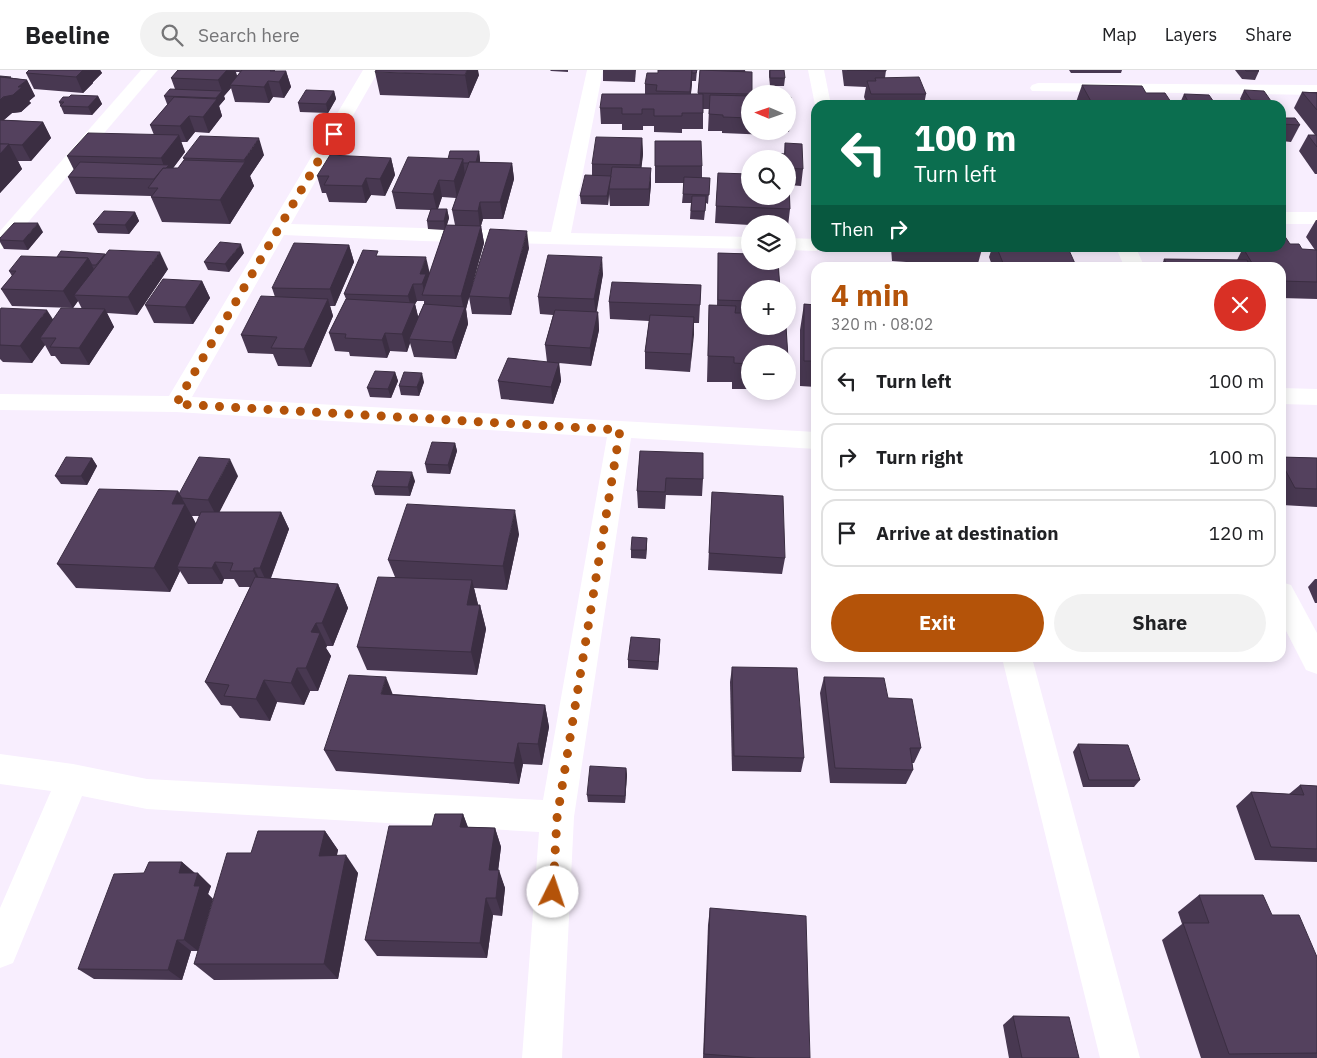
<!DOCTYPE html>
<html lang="en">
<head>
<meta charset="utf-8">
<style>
	:root { --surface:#fff; --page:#f2f2f2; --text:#202124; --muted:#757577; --line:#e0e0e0; --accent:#b45309 }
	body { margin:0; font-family:"IBM Plex Sans",sans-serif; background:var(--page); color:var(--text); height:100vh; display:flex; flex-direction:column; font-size:19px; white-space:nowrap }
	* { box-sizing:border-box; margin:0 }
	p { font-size:16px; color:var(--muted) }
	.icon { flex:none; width:28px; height:28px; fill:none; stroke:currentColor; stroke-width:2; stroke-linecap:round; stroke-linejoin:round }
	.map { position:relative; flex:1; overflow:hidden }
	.details { position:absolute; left:811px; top:192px; width:475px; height:400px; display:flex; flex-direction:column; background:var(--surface); border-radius:15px; box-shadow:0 2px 12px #0003 }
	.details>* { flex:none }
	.top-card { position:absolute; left:811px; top:30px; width:475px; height:152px; border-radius:15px; box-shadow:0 2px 12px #0003; background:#0b6e4f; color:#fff; overflow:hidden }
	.needle { width:32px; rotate:272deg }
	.buttons { position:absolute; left:741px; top:15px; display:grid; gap:10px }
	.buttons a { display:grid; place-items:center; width:55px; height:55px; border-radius:50%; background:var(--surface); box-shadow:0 2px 12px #0003; font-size:25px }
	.pin { position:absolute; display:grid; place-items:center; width:42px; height:42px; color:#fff; margin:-21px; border-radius:10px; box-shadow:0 2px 8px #0006 }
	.me { position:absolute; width:55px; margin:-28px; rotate:4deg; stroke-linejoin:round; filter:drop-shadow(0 0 4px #0008) }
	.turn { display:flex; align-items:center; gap:18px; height:105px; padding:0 20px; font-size:22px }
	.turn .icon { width:65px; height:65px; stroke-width:2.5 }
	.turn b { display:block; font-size:35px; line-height:42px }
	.then { display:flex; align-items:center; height:48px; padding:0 20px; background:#0003; gap:10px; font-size:19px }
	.round { display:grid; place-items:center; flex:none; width:52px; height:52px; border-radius:26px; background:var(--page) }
	.overview { display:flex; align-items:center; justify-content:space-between; height:85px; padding:0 20px }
	h1 { font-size:30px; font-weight:800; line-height:38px; color:var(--accent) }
	.primary-button { display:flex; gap:10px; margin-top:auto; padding:10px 20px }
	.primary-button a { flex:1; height:58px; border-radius:30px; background:var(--accent); color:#fff; font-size:20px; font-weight:800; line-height:58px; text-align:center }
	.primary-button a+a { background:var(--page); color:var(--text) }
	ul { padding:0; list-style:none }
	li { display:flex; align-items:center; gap:15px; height:68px; margin:0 10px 8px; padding:0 10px; border:2px solid var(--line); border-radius:15px }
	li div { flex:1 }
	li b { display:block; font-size:19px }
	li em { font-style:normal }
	header { display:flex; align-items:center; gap:30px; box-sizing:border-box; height:70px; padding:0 25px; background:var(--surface); border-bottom:1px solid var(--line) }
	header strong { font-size:24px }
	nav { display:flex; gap:28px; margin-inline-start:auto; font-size:18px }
	.search { width:350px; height:45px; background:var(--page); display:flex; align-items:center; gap:12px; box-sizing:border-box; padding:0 18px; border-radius:28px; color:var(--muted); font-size:19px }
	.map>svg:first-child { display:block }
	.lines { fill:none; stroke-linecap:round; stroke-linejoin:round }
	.street { fill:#fff; fill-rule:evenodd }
	.wall { fill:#483851; fill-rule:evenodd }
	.shaded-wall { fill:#3b2e42 }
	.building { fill:#54415e; stroke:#3b2e42 }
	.route { stroke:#b45309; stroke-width:9; stroke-dasharray:0 16.2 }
</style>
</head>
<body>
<header>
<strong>Beeline</strong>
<div class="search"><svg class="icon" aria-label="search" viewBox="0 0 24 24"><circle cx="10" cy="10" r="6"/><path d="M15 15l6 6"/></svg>Search here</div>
<nav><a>Map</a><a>Layers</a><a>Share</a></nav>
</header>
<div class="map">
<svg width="1317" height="988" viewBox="0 0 1317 988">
	<rect width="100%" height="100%" fill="#f8eefe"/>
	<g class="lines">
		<g class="street">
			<polygon points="141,0 158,0 7,177 0,179 0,161"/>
			<polygon points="363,0 379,0 291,154 551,162 587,0 603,0 571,163 750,167 750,179 422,171 284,165 192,327 816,362 816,379 631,368 574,747 562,988 522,988 539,762 147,739 82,726 13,893 0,898 0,838 51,721 0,714 0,684 73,694 147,709 543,730 607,367 176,342 0,340 0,324 169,326"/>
			<polygon points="808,0 824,0 831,35 816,35 816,37 815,35"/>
			<polygon points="1038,13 1317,15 1317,25 1032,21 1030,18 1032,15"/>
			<rect x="1281" y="142" width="36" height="12"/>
			<polygon points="788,168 816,169 816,178 824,178 816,181 788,180"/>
			<polygon points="1116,178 1136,178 1145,198 1125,198"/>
			<polygon points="1281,318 1317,319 1317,335 1281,334"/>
			<polygon points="1281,512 1291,515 1317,563 1317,604 1306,600 1281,551"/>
			<polygon points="1002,588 1032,588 1140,988 1100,988"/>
		</g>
	</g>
	<g class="wall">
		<polygon points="29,0 100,0 102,3 93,12 93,13 83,23 34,19 26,3"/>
		<path d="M178 0H275V1H286L291 17 284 28 273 27 269 33 235 32 231 18 224 26 225 29 219 36 222 46 209 63 195 62 187 72H181L185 82 173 98H178L184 90 183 88 264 85 250 106 254 116 230 154 162 152 151 127V126L76 124 68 107 74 100 67 86 154 65 150 55 168 34H167L164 26 175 19 171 8ZM236 2H240L237 6Z"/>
		<polygon points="550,0 568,0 568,2 551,1"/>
		<polygon points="603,0 636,0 635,12 603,11"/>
		<polygon points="697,0 696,11 692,11 691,24 698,24 700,0 745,0 750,24 750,61 788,61 788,27 791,46 789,62 772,61 772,65 722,63 722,61 708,61 709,39 703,39 703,59 682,59 682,63 654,62 654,56 643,56 643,60 622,60 622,54 601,54 600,38 645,24 645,14 658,3"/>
		<polygon points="769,0 785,8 784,16 770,16 769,6"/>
		<polygon points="842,0 886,0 885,8 926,24 924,35 867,35 864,27 866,17 844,16"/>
		<polygon points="1069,0 1122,0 1121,3 1071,3"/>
		<polygon points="1235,0 1258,0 1259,1 1255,10 1242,9"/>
		<polygon points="375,2 479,5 469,28 380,25"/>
		<polygon points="0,6 27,10 35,26 29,31 31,33 21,42 12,43 4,50 43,52 51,68 31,91 18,91 22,99 0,123"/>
		<polygon points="1082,15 1146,23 1173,35 1075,35"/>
		<polygon points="1244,20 1271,31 1269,35 1244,35 1240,29"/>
		<polygon points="334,21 336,29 328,43 300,42 298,33"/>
		<polygon points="1302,22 1317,22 1317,104 1315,104 1299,81 1308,65 1315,65 1294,38"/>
		<polygon points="1184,24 1216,35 1179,35"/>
		<polygon points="98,26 102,34 92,45 64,44 59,32"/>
		<polygon points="1281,47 1300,55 1291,72 1281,71"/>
		<polygon points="642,68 643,84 641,98 651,114 649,136 610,136 609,124 608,135 581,134 580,126 592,105 592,94"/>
		<polygon points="655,71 702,96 702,108 710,108 708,134 706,133 704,150 690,149 691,133 682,133 684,113 655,113"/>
		<polygon points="785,73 803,99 801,116 789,115 790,139 788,156 788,154 750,154 750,155 715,153 718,103 788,126 788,89 770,89 771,83 784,84"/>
		<path d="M479 81 480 90V92L512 93 514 109 503 149H483L481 156 484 173 472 215 529 178 511 245 472 244 469 227 466 239 468 254 456 289 414 287 410 273 407 282 390 281 387 288 350 286 349 282 335 281 329 263 346 229 344 224 379 186 430 203 444 160 428 159 427 151 431 140 396 139 392 122 448 89ZM442 127 456 128 452 140 455 155H447L449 148 447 139H438ZM417 231H424V234L418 247 415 234Z"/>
		<polygon points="391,88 395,105 385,126 371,125 366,133 329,132 326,123 322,123 317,106"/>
		<polygon points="135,142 139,151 129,164 98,163 93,154"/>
		<polygon points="1316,150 1317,150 1317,229 1281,228 1281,198 1161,198 1164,189 1237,190 1243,178 1281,178 1315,180 1306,167"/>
		<polygon points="43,162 28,180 4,179 0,172 0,168"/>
		<polygon points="349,175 354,192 335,236 330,236 333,246 311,297 278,296 273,284 248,283 241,265 275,227 272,218"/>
		<polygon points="891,178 982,178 982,179 977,197 892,191"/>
		<polygon points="992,178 1060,178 1077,198 993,198 989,187"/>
		<polygon points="244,183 229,202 208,200 204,192"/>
		<polygon points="718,183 750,184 750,191 778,191 780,219 750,219 750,256 786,256 788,288 788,290 788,284 750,284 750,319 732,319 732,312 707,312 709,235 717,236"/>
		<polygon points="106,185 168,199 137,245 107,243 114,257 89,295 61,294 55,286 51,286 45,275 32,293 3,292 0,289 0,240 53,250 82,239 78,231 73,238 12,236 1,219 12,206 9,201 57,187"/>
		<polygon points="603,204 596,242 598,242 599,260 591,296 559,293 561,311 553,334 501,329 498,311 547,292 545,275 553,245 540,244 538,227"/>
		<polygon points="202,211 210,228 193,254 154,253 145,235"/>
		<polygon points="701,215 699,253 694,253 690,302 645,299 645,282 649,251 610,249 609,232"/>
		<polygon points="804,234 816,235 816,317 800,316 800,260"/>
		<polygon points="395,302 398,311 391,328 370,327 367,318"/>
		<polygon points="424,312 419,326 401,325 399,316"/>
		<polygon points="455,373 457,381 450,404 427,403 425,394"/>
		<polygon points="640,381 703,409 702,426 666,425 665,439 638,438 637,421"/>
		<polygon points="1281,387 1317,388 1317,437 1282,435"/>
		<polygon points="92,388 97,396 87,415 61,414 55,406"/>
		<path d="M238 406 219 442H281L289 459 271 508 338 514 348 538 333 576H327L326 578 331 586 318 621H310L304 635 277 632 270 651 240 648 231 636 221 635 205 612 250 517H239L234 509H224L222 514H188L180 501 170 522 76 518 57 494 178 421 179 424ZM192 446H200L196 454Z"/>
		<polygon points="415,411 410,426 375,425 372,416"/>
		<polygon points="712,422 785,488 782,504 708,500"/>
		<polygon points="519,464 507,520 474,518 478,535 480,535 486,559 477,605 367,600 357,577 395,507 388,490"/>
		<polygon points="647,468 646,489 631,488 631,480"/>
		<polygon points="1315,509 1317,509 1317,533 1315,533 1308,517"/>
		<polygon points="660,569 658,600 628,598 628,590"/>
		<polygon points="732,597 804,688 801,702 732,701 730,612"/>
		<polygon points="824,607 888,628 921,678 914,693 912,693 913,700 906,714 830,713 820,623"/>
		<polygon points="393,624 545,635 549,657 542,695 523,694 519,714 336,701 324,680"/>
		<polygon points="1078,674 1140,710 1134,717 1083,717 1073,682"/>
		<polygon points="626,698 627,705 625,733 588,732 587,725"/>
		<polygon points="1300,715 1317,716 1317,792 1255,790 1236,736 1251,722 1289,724"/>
		<polygon points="463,744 468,757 495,758 501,777 498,800 505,818 502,846 493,845 487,888 377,886 365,870 432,756"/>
		<polygon points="325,761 338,780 337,785 358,803 338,909 214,910 194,894 251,783"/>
		<polygon points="182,792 195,803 211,816 208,824 213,829 198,881 191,881 182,910 94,909 78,899 144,803"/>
		<polygon points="1199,825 1317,887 1317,988 1201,988 1162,870 1182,854 1178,842"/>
		<polygon points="710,838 810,988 703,988 708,855"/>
		<polygon points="1013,946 1079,988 1009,988 1003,955"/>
	</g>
	<g class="shaded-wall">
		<polygon points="83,0 100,0 102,3 93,12 93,13 83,23 76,7"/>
		<polygon points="227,0 235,0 238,9 230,15 231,18 224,26 225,29 219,36 216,28 222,21 218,10"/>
		<polygon points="467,0 478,0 479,5 469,28 465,5"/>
		<polygon points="692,0 692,14 689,38 690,22"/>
		<polygon points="286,1 291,17 284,28 279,12"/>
		<polygon points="27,10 35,26 29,31 31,33 21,42 12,43 0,53 0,30 18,17"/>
		<polygon points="268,11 273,27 269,33 264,17"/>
		<polygon points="334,21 336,29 328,43 326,34"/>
		<polygon points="98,26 102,34 92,45 88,37"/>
		<polygon points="217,29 222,46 209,63 203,47"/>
		<polygon points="189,46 195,62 187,72 180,56"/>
		<polygon points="43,52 51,68 31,91 22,75"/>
		<polygon points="179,65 185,82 171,101 165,99 161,88"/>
		<polygon points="259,68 264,85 250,106 254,116 230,154 220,130 245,92 244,90"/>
		<polygon points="642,68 643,84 640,112 640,95"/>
		<polygon points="9,74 22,99 0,123 0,84"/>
		<polygon points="479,81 480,90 477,102 476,93"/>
		<polygon points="391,88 395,105 385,126 380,109"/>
		<polygon points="463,89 465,106 457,128 454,111"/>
		<polygon points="512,93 514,109 503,149 500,132"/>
		<polygon points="651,98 651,114 649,136 649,119"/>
		<polygon points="611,106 609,124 608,135 607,126"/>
		<polygon points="366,108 371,125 366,133 362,116"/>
		<polygon points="439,110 442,127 437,141 433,124"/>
		<polygon points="480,132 483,149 480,158 478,141"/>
		<polygon points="447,139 449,148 445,160 444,151"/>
		<polygon points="135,142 139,151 129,164 125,155"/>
		<polygon points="38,153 43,162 28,180 23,171"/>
		<polygon points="481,156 484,173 466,239 468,254 456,289 452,272 464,241 461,226"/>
		<polygon points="527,161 529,178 511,245 509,228"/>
		<polygon points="241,174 244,183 229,202 225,194"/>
		<polygon points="349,175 354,192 335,236 330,219"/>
		<polygon points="160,182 168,199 137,245 128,227"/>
		<polygon points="426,187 430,204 425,225 420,204"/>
		<polygon points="602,187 603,204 596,246 594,229"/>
		<polygon points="88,188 97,205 74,225 78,231 73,238 63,221"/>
		<polygon points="202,211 210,228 193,254 185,237"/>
		<polygon points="413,214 417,231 415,234 419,250 409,269 410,273 407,282 402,264 412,241 408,226"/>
		<polygon points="328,229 333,246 311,297 304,279"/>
		<polygon points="105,239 114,257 89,295 79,278"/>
		<polygon points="47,240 58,257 40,268 45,275 32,293 20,276"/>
		<polygon points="598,242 599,260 591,296 590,278"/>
		<polygon points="694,247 694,265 690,302 691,284"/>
		<polygon points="385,263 390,281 387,288 382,270"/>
		<polygon points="559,293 561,311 553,334 551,317"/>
		<polygon points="395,302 398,311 391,328 388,319"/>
		<polygon points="422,303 424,312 419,326 417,317"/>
		<polygon points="455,373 457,381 450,404 448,395"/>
		<polygon points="92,388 97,396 87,415 81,406"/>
		<polygon points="230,389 238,406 217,447 208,430"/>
		<polygon points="412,402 415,411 410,426 408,417"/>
		<polygon points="178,421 199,459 177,497 180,501 170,522 154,498 172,434"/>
		<polygon points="515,440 519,464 507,520 503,496"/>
		<polygon points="281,442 289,459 268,515 260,498"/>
		<polygon points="647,468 647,477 646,489 646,480"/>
		<polygon points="215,492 224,509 222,514 212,498"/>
		<polygon points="254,498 262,515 261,517 253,501"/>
		<polygon points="472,510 478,534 473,559 467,535"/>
		<polygon points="338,514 348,538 333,576 322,553"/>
		<polygon points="480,535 486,559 477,605 471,582"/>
		<polygon points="316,553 327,576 326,578 331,586 318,621 306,598 311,562"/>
		<polygon points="660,569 660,577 658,600 658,592"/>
		<polygon points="297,598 310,621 304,635 291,613"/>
		<polygon points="386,607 395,630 381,624"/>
		<polygon points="264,610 277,632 270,651 256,629"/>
		<polygon points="545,635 549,657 542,695 538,674"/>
		<polygon points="518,673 523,694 519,714 514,693"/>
		<polygon points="626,698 627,705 625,733 625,726"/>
		<polygon points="463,744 470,764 460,757"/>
		<polygon points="495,758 501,777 496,818 489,800"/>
		<polygon points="325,761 338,780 332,804 319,786"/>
		<polygon points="346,785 358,803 338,909 324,894"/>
		<polygon points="182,792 195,804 179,803"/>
		<polygon points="499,800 505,818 502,846 496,828"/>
		<polygon points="198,803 211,816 208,824 213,829 198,881 184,870 194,816"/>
		<polygon points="486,828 493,845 487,888 480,873"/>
		<polygon points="177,870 191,881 182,910 168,900"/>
	</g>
	<g class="building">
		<polygon points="29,0 83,0 76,7 26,3"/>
		<polygon points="178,0 227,0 218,10 171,8"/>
		<polygon points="242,0 271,0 270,1 286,1 279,12 268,11 264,17 230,15"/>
		<polygon points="376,0 467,0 465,5 375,2"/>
		<polygon points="658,0 692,0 690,22 656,21 657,15 645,14 647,3 658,3"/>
		<polygon points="692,0 697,0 696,3 692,3"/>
		<polygon points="700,0 752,2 752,24 750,24 698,23"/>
		<polygon points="770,0 784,0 785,8 770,8"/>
		<polygon points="847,0 886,0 886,1"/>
		<polygon points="1245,0 1258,0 1259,1 1246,1"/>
		<polygon points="0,6 11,7 9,8 0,7"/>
		<polygon points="0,7 27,10 18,17 22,17 13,25 3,27 0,30"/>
		<polygon points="919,7 926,24 871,24 867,11 876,11 875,8"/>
		<polygon points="1082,15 1142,16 1146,23 1165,23 1173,35 1093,35"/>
		<polygon points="170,19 222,21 216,28 164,26"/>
		<polygon points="306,20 334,21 326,34 298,33"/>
		<polygon points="1244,20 1264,21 1271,31 1251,30"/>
		<polygon points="1302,22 1317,23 1317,40"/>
		<polygon points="602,24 703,24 703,43 682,43 682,46 654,46 654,39 642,39 642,44 622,44 622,38 600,38"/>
		<polygon points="1184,24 1209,25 1216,35 1190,35"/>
		<polygon points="71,25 98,26 88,37 60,36 64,32 59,32 63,27 69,27"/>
		<polygon points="710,25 750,26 750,48 723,47 723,45 709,44"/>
		<polygon points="174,27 217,29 203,47 189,46 180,56 150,55"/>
		<polygon points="788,27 791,27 791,46 788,45"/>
		<polygon points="1281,47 1282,48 1295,48 1300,55 1281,54"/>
		<polygon points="0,50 43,52 22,75 0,74"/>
		<polygon points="88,63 179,65 161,88 67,86"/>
		<polygon points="1308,65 1317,65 1317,77"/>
		<polygon points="200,66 259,68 244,90 183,88"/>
		<polygon points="596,67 642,68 640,95 592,94"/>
		<polygon points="655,71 701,71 702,96 655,96"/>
		<polygon points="785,73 802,74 803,99 788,98 788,89 771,89 771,83 785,84"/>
		<polygon points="0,74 9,74 0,84"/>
		<polygon points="450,81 479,81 476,92 469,92 468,93 463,93 463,89 448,89"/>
		<polygon points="330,85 391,88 380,109 366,108 362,116 324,115 329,106 317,106"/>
		<polygon points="408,87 463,89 454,111 439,110 433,124 392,122"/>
		<polygon points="184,90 245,92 220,130 151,127 158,118 148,118 163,98 178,98"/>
		<polygon points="80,92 169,95 166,98 163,98 154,109 68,107"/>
		<polygon points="469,92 512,93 500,132 480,132 478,141 452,140"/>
		<polygon points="612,97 651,98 649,119 609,119"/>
		<polygon points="718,103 750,104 750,126 788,126 788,114 789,114 790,139 716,136"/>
		<polygon points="585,105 611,106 607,126 580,126"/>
		<polygon points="684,107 710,108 709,125 683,124"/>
		<polygon points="692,126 706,126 705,141 691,141"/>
		<polygon points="431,139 447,139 444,151 427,151"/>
		<polygon points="104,141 135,142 125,155 93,154"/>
		<polygon points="14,153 38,153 23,171 0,170 0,168"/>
		<polygon points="446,155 481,156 461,226 422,225"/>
		<polygon points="490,159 527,161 509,228 469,226"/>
		<polygon points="1281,165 1284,165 1290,174 1299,174 1302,179 1317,180 1317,212 1281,211 1281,198 1255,198 1243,178 1281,178"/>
		<polygon points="220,172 241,174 225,194 204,192"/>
		<polygon points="294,173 349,175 330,219 272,218"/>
		<polygon points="951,178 982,178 982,179"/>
		<polygon points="997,178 1068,178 1077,198 1005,198"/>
		<polygon points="109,180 160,182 128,227 74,225"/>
		<polygon points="363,180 378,181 376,186 426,187 420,204 426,204 422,214 413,214 408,226 344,224"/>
		<polygon points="61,181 105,184 96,195 92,195 88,188 57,187"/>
		<polygon points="718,183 750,184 750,191 778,191 780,219 750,219 750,231 718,230"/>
		<polygon points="548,185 602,187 594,229 538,227"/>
		<polygon points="21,186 88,188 63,221 1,219 16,201 9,201"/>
		<polygon points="1164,189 1247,190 1251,198 1169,198"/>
		<polygon points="163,209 202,211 185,237 145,235"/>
		<polygon points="612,212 701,215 700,235 609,232"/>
		<polygon points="261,226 328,229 304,279 271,278 277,267 241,265"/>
		<polygon points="346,229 415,233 402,264 385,263 382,270 345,268 346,264 329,263"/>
		<polygon points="424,234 465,237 452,272 409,269"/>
		<polygon points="804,234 816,235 816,291 804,291"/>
		<polygon points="709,235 736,236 735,243 750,243 750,256 786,256 788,288 788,284 750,284 750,294 734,293 734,287 708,286"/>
		<polygon points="1,238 47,240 20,276 0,275 0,240"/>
		<polygon points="61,238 105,239 79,278 50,277 56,268 40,268"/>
		<polygon points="555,240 598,242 590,278 545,275"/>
		<polygon points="650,245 694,247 691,284 645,282"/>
		<polygon points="508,288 559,293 551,317 498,311"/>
		<polygon points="375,301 395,302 388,319 367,318"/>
		<polygon points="404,302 422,303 417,317 399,316"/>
		<polygon points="432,372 455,373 448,395 425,394"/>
		<polygon points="640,381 703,383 703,409 666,408 665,422 637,421"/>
		<polygon points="66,387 92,388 81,406 55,406"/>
		<polygon points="199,387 230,389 208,430 182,428 179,424"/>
		<polygon points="1281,387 1317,388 1317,419 1295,418 1281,392"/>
		<polygon points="377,401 412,402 408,417 372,416"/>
		<polygon points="99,419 178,421 172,434 185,434 154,498 57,494"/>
		<polygon points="712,422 783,426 785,488 709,483"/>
		<polygon points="407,434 515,440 503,496 388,490"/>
		<polygon points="201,442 281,442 260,498 254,498 253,501 230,501 233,493 215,492 212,498 177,497"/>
		<polygon points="632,467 647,468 646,480 631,480"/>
		<polygon points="255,507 338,514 322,553 316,553 311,562 320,563 306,598 297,598 291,613 264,610 256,629 224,626 229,615 205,612"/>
		<polygon points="378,507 472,510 467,535 480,535 471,582 357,577"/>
		<polygon points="631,567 660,569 658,592 628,590"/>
		<polygon points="732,597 797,598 804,688 734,686"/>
		<polygon points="349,605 386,607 381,624 545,635 538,674 518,673 514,693 324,680"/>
		<polygon points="824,607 884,608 888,628 912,629 921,678 910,678 913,700 835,698"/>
		<polygon points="1078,674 1128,675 1140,710 1089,710"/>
		<polygon points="590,696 626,698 625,726 587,725"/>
		<polygon points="1300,715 1317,716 1317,779 1271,777 1251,722 1304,725"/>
		<polygon points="435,744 463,744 460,757 495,758 489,800 499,800 496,828 486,828 480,873 365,870 389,756 432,756"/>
		<polygon points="258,761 325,761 319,786 346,785 324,894 194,894 227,783 251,783"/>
		<polygon points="149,792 182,792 179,803 198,803 194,816 200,816 184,870 177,870 168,900 78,899 114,804 144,803"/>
		<polygon points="1199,825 1263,825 1272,845 1299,845 1317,887 1317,983 1229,984 1183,853 1209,853"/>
		<polygon points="710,838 806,846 810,988 756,988 704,984"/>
		<polygon points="1013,946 1069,947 1079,988 1022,988"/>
	</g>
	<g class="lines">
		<polyline class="route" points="334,64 176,334 620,360 557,748 553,822"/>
	</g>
</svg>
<div class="buttons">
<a><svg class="needle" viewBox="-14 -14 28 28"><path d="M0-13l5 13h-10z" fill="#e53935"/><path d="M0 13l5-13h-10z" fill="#757577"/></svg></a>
<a><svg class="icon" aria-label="search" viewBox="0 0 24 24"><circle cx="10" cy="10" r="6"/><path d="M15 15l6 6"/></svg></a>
<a><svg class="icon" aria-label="layers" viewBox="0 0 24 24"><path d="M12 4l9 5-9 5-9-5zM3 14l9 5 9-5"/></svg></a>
<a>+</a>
<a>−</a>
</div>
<div class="pin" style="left:334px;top:64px;background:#d93025"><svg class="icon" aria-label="arrive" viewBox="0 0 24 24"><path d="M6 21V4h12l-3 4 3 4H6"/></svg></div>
<svg class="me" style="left:553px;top:822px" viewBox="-20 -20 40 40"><circle r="19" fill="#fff"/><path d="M0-13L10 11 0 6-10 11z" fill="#b45309"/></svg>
<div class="top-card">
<div class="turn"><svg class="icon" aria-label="left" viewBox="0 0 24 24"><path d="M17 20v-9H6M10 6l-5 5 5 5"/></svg><div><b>100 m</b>Turn left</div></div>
<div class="then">Then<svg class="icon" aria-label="right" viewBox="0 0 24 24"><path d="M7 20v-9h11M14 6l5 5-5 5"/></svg></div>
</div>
<section class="details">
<div class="overview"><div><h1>4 min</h1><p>320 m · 08:02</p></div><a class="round" style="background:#d93025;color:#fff"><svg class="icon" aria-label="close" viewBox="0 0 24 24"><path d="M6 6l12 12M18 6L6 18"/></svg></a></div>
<ul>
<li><svg class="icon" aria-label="left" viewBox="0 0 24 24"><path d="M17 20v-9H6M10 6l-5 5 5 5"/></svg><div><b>Turn left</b></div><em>100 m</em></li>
<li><svg class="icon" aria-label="right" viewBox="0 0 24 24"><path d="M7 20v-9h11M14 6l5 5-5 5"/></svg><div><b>Turn right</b></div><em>100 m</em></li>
<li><svg class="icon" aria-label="arrive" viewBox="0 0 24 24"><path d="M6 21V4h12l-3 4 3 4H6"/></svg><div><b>Arrive at destination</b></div><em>120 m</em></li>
</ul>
<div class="primary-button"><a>Exit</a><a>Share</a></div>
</section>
</div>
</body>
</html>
